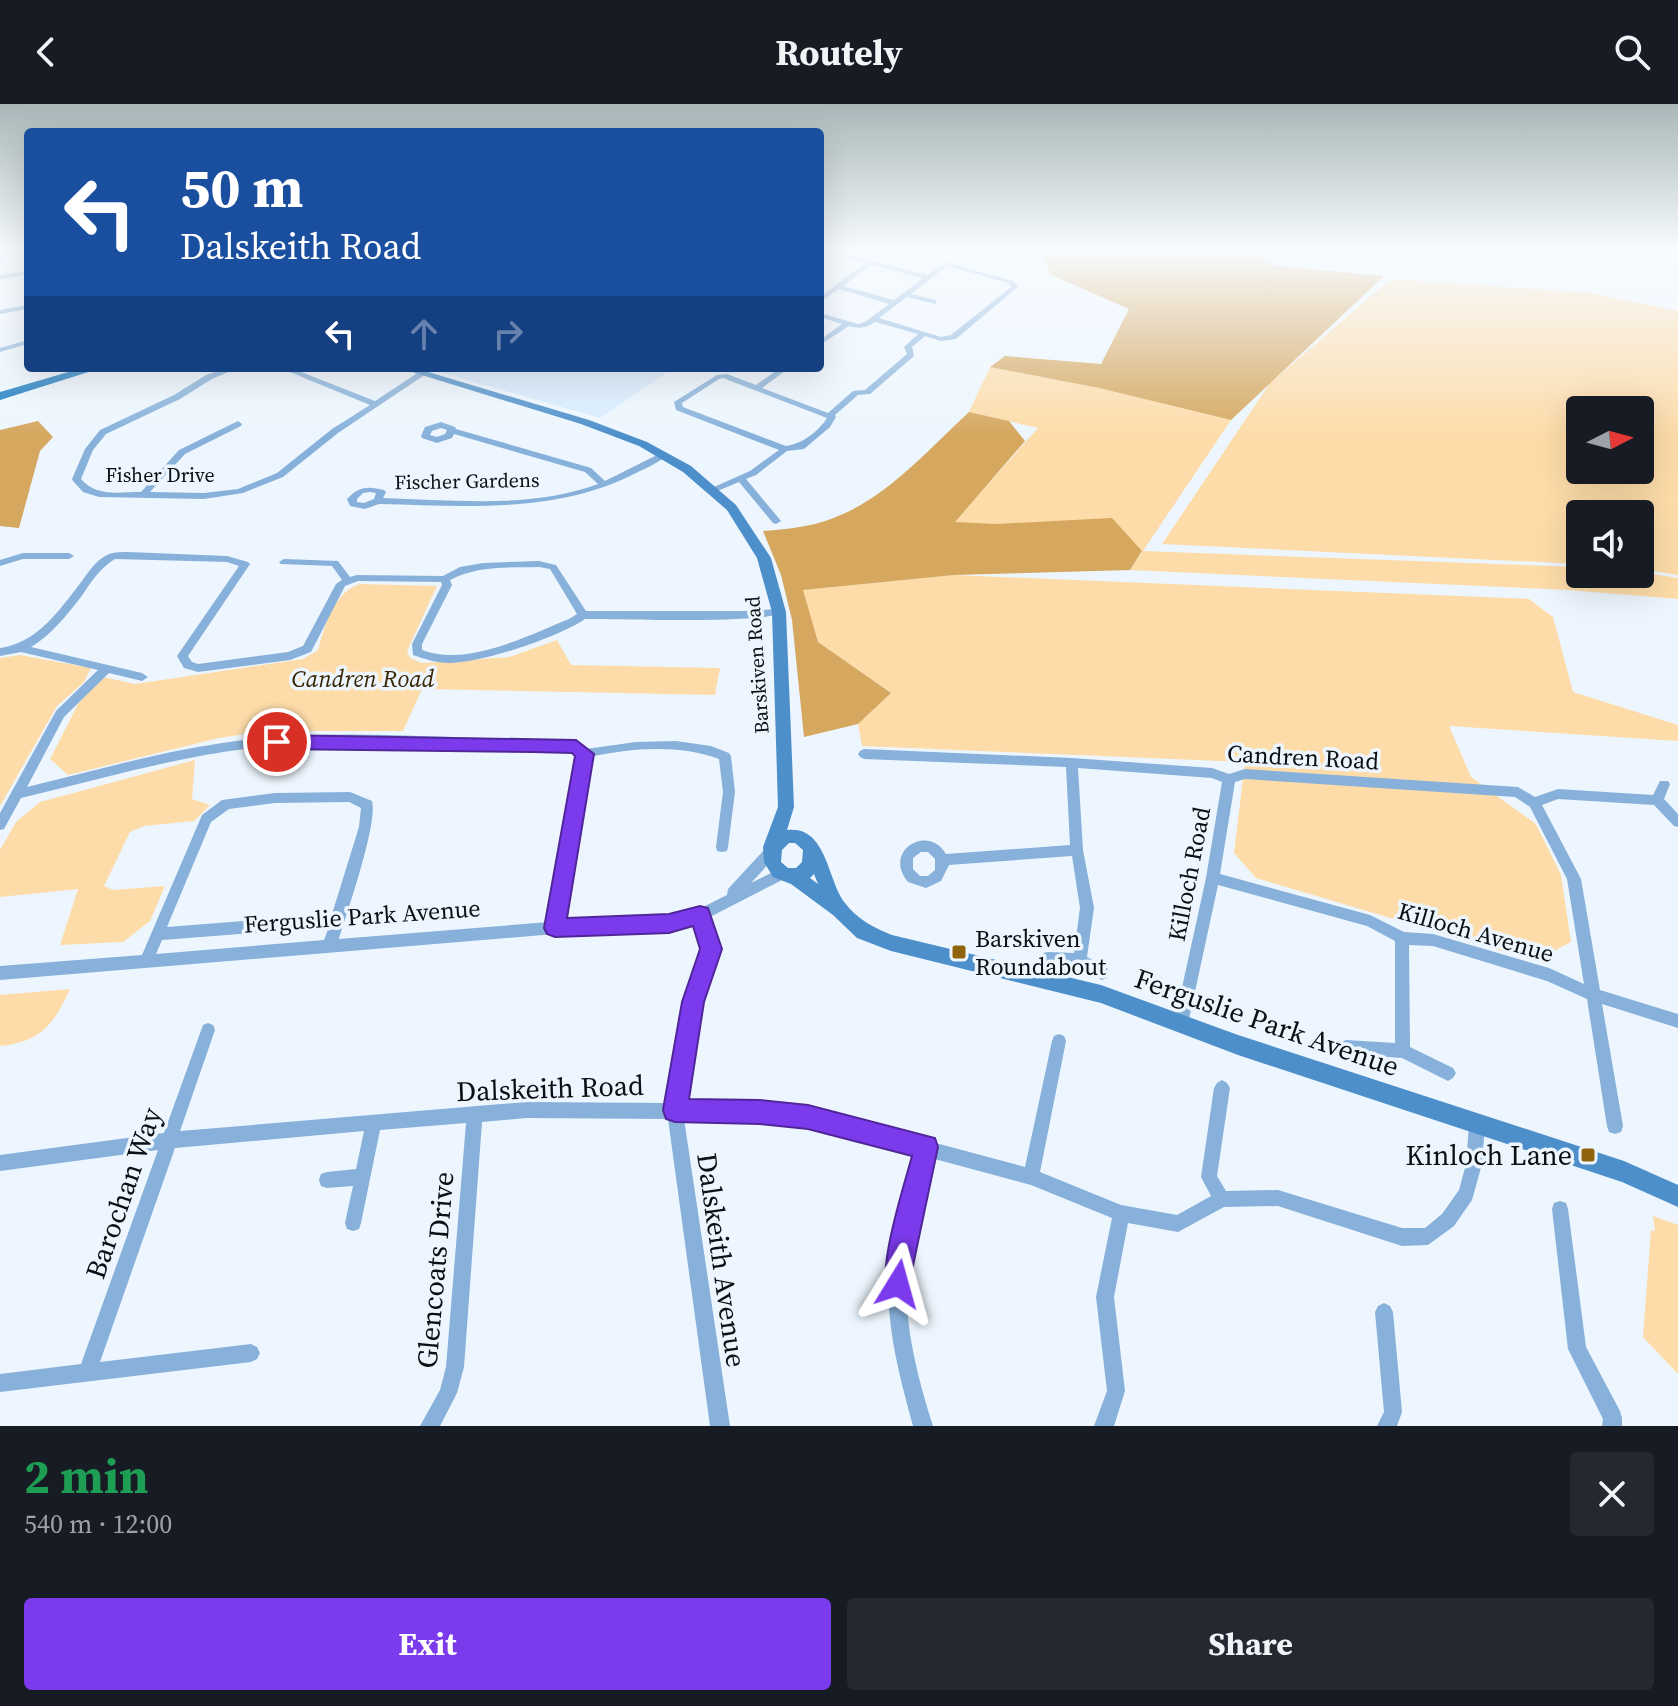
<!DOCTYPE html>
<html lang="en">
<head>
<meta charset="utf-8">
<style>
	:root { --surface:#171b24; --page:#242831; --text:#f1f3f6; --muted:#9ea1a6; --accent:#7c3aed }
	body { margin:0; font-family:"Source Serif 4",serif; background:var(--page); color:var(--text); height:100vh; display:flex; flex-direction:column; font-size:30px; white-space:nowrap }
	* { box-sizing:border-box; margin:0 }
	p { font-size:26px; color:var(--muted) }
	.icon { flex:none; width:44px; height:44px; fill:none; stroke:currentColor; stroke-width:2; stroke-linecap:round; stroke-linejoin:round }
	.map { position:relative; height:1322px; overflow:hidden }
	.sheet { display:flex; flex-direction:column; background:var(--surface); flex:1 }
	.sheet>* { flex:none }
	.top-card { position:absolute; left:24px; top:24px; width:800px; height:244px; border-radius:8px; box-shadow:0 8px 32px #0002; background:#1a4fa0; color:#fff; overflow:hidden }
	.needle { width:52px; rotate:84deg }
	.buttons { position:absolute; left:1566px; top:292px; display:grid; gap:16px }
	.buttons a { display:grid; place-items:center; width:88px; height:88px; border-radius:8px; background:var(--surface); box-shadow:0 8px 32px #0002; font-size:40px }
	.pin { position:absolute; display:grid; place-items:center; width:68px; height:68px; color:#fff; margin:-34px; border:4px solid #fff; border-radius:50%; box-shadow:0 2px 8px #0007 }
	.me { position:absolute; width:88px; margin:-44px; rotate:8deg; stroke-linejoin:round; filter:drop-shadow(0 0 6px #0008) }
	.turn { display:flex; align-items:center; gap:28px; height:168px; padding:0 24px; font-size:36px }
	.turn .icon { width:104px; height:104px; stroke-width:2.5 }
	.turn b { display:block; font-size:56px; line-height:68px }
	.lanes { display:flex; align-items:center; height:76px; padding:0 24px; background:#0003; justify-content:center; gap:40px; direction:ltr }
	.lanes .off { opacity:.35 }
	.round { display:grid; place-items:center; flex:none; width:84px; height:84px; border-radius:8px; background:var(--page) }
	.head { display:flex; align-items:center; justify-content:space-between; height:136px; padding:0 24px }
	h1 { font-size:48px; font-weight:700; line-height:60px; color:#1e9e55 }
	.cta { display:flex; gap:16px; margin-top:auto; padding:16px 24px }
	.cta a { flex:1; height:92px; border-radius:8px; background:var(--accent); color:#fff; font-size:32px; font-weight:700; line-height:92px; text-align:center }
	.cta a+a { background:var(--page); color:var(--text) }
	header { display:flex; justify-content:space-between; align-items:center; height:104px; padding:0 24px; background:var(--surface); font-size:36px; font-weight:700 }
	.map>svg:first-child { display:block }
	.built { fill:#d7ebfe }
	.green { fill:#fddca9; fill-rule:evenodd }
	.forest { fill:#d5a75f }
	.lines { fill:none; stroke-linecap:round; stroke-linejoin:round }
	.street { fill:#87b1da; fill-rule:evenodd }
	.secondary { fill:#4d8fca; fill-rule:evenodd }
	.primary { fill:#1275bd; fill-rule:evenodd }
	.route { fill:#7c3aed; stroke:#51269a; stroke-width:2 }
	.poi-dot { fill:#90640d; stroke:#edf6fe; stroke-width:3 }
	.labels { text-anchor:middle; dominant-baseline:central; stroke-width:7; stroke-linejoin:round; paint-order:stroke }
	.far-street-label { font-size:20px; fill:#0b1015; stroke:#edf6fe }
	.park-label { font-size:24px; font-style:italic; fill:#3a2706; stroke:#edf6fe }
	.street-label { font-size:24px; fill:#0b1015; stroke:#edf6fe }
	.poi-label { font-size:24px; fill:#0b1015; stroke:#edf6fe; text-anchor:start }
	.near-street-label { font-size:28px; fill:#0b1015; stroke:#edf6fe }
	.near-poi-label { font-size:28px; fill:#0b1015; stroke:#edf6fe; text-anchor:end }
</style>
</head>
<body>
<header><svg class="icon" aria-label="back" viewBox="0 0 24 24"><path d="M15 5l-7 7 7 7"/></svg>Routely<svg class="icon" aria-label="search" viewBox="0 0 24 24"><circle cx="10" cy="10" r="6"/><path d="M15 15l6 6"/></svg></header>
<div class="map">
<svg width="1678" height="1322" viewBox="0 0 1678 1322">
	<rect width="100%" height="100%" fill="#edf6fe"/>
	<polygon class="built" points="426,264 673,264 600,314"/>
	<g class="green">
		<path d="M1391 175 1591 189 1678 207V471L1640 465V410H1580V460L1162 440 1270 279ZM1580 306H1640V366H1580Z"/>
		<polygon points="990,263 1099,284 1231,316 1143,447 1580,463 1580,470 1640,468 1678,474 1678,495 1568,486 1130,466 1142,448 954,418 1038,324 969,308"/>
		<polygon points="954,471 1529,495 1553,513 1573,588 1678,621 1678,637 1449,622 1471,673 1536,720 1561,771 1571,838 1535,857 1256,774 1234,749 1245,658 862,642 858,620 891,589 818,538 802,486"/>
		<path d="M360 480 437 482 407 547 410 554 422 559 509 553 557 536 571 561 720 564 715 591 422 585 403 627H266L219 634 68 671 50 655 78 600 103 573 135 580 303 555 318 546C324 524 334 487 360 480Z"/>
		<polygon points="20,551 91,564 84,578 57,602 0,702 0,554"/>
		<polygon points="195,656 192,695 210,701 194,717 144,722 130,728 104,782 113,786 165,782 150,817 123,838 60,841 78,785 0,793 0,746 16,718 40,698"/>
		<path d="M70 885C54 920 41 938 0 942V891Z"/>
		<polygon points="1653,1112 1678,1121 1678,1270 1643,1233 1651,1126 1655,1127"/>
	</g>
	<g class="forest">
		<polygon points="1041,148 1250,148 1276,162 1384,172 1231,316 1099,284 990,263 1005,252 1101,260 1129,205 1051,171"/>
		<path d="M969 308 1009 317 1025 337 955 418 995 420 1112 414 1142 447 1130 466 954 471 803 486 818 538 891 589 858 620 804 633 792 516 781 471 763 427C790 425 818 422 843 410 891 389 930 344 969 308Z"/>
		<polygon points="38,317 53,333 40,347 19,424 0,422 0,326"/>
	</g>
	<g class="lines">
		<g class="street">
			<polygon points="5,148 12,148 0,160 0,154"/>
			<path d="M844 150 927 171 946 158 1013 177 1018 183 956 235 941 237 925 232 912 243 914 252 870 290 858 291 835 311 836 313 830 323 804 345 787 347 756 371 746 375 781 417 776 420 773 419 739 378 715 388 712 389 707 386 750 367 779 346 676 306 674 298 717 271 727 270 756 281 780 264H789L762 284 828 309 853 287 865 286 907 250 904 243 918 230 875 218C867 224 859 225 849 222L820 241V236L842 220 820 213V209L858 220 865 218 889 200 839 185 820 198V193L865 159 842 153 841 152ZM871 161 923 174 894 196 843 182ZM947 162 1009 179 1011 183 951 231 941 233 879 214 907 193 936 200V196L911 190ZM723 274 827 314C818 328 802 340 786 342L683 303 682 299 719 275Z"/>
			<polygon points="28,167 28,171 0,175 0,171"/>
			<polygon points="28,201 28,205 0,210 0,206"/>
			<polygon points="28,236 28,240 0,248 0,244"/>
			<path d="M227 264H238L212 275 180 295 106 330 93 346 81 375C97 393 117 388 141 388L179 346 238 317 242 320 241 322 185 350 150 388 204 389 238 385 277 369 332 325 370 301 280 264H291L375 297 419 268 426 270 338 329 283 373 243 389 204 395 99 393 83 388 73 377 72 375 85 345 100 326 174 291 206 271Z"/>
			<path d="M441 318 455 323 456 325 591 364 605 377 661 349 668 351C659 358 647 364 636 369 557 410 466 402 379 400L365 405 350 402 347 395C359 382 368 382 384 386L386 388 383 394C453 396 531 405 598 380L585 368 454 330 452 334 437 339 422 334 421 332 425 323ZM441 324 447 326 445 330 437 333 430 331 432 327ZM370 388 376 389 374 395 364 399 357 398V395L363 389Z"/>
			<path d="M128 448 227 452 248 458 250 460 188 552 192 558 198 560 288 548 303 542 336 480 342 476 332 462 281 460 279 458 284 455 338 457 350 473 357 471 443 472 460 463 483 459 539 457 556 461 586 507H745L779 505 784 508C767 520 617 515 585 515 559 533 482 559 449 559 436 559 425 555 413 551L412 540 442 481 441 478 358 477 345 482 311 548 290 556 198 568 184 564 177 552 239 462 227 458 115 455C100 464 91 478 81 493 66 512 52 530 31 543L142 569 148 573 142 577 109 569 64 613 27 683C102 665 176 643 253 635 348 625 444 635 539 635L566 638 586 645 636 638 676 637 711 642 729 649 731 652 735 688 728 743 727 747 722 748 717 747 716 743 723 688 719 655C680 640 630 644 590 653L563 818 669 814 697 806 727 791 728 785 765 745 770 744 775 745 776 749 775 753 751 779 783 763 788 765 790 769 788 773 708 814 718 845 700 898 684 1000H760L808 1005 923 1036 926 1035 932 1038 1025 1063 1052 937 1054 932 1059 930 1064 932 1066 937 1040 1068 1121 1101 1177 1111 1211 1092 1201 1073 1214 984 1217 979 1222 976 1227 979 1230 984 1217 1072 1226 1087 1278 1086 1402 1124H1425L1442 1110 1459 1086 1466 1060 1469 1021 1471 1015 1477 1013 1483 1015 1485 1021 1482 1060 1472 1096 1454 1122 1428 1141 1402 1142 1278 1102 1224 1103 1178 1128 1128 1119 1114 1193 1125 1287 1114 1322H1094L1107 1287 1096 1193 1112 1114 1031 1081 931 1054C922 1094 909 1135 907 1176 904 1222 919 1278 933 1322H913C901 1278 886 1223 889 1177 892 1134 906 1092 916 1050L808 1021 760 1016 684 1015 730 1322H710L668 1015 526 1014 482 1018 464 1263 457 1289 440 1322H420L440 1286 446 1263 466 1019 380 1026 361 1119 359 1125 353 1127 347 1125 345 1119 353 1082 327 1084 321 1082 319 1076 321 1070 327 1068 356 1065 364 1027 175 1044 100 1258 251 1240 257 1243 260 1249 257 1255 251 1258 0 1288V1270L81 1260 158 1046 0 1067V1051L164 1029 203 921 208 919 213 921 215 926 180 1027 526 998 668 999 686 898 704 845 696 818 669 826 555 830 0 876V862L142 851 202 711 222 696 275 689 350 688 372 697C378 720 347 808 339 835L549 818 579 652 566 647 539 644C444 644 348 634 253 644 174 653 97 676 21 694L4 725 0 726V709L56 607 98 566 21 548 0 552V544C38 539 60 505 82 477 89 467 97 455 109 450 115 448 122 448 128 448ZM539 463 550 465 577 510 569 515C527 532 467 563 422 546V540L452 481 450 476C479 461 507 464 539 463ZM349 698 361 704 359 723 332 810 167 823 211 718 229 705 275 699ZM329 823 324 836 156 850 162 836Z"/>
			<polygon points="23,449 69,449 74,452 69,455 23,455 0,462 0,456"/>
			<path d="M864 645 1072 654 1212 664 1229 670 1245 665 1518 683 1535 693 1558 685 1653 691 1660 677H1668L1670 680 1664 695 1678 710V723L1674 722 1654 701 1558 695 1542 701 1581 775 1600 886 1678 910V924L1602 900 1623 1022 1621 1028 1615 1030 1609 1028 1607 1022 1587 895 1547 877 1433 842 1409 841 1410 943 1453 964 1456 969 1453 974 1448 977 1402 954 1346 950 1341 948 1338 943 1341 938 1346 936 1395 939V837L1367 822 1218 781 1188 920 1186 925 1181 927 1176 925 1174 920 1206 774 1222 678 1212 674 1078 664 1083 746 1094 804 1087 853 1107 864 1109 869 1107 874 1102 876 1078 862 1043 859 1041 854 1043 849 1048 848 1074 849 1080 804 1072 752 949 761 941 777 926 784 908 778C882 747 928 719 946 750L1070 741 1066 663 864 655 860 653 858 650 860 647ZM1245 675 1515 693 1530 703 1567 775 1584 880 1549 864 1433 830 1404 828 1370 811 1220 770 1235 678ZM921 748H928L935 755V766L928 772H920L913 765V754Z"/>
			<polygon points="1560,1097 1566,1099 1568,1105 1586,1243 1620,1307 1622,1314 1622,1322 1602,1322 1603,1315 1568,1245 1552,1105 1554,1099"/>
			<polygon points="1384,1199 1390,1202 1393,1208 1402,1308 1397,1322 1377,1322 1384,1308 1375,1208 1378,1202"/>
		</g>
		<path class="secondary" d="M399 264H415L589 316 647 338 691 362 736 401 771 454 786 508 794 703 787 726C827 721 827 776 845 799 857 815 874 824 892 831L1101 881 1238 931 1624 1057 1678 1081V1103L1622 1078 1238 951 1101 899 891 847 857 834 833 811 791 780 773 773 764 758 763 743 778 703 772 508 757 454 727 406 683 368 639 342 581 320ZM789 739H795L803 746 802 758 796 764H788L781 758 782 746ZM814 770 818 780 810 774Z"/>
		<polygon class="primary" points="82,264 101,264 0,296 0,288"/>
	</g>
	<linearGradient id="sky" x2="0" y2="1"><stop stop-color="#a9b7b9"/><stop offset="0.44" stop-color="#f7fbff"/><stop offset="1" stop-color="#f7fbff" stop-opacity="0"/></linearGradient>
	<rect width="1678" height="333" fill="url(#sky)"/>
	<path class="route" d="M277 631 576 636 594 650 567 814 669 810 700 802 708 804 722 845 704 898 689 995 760 996 808 1001 935 1034 938 1043 907 1190 898 1194 888 1190C877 1164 904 1082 912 1052L808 1025 760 1020 675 1018 666 1015 663 1006 682 898 700 845 693 822 669 829 555 833 547 830 544 824 575 652 572 649 533 648 277 645 268 638Z"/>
	<g class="poi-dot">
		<rect x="951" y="840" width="16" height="16" rx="4"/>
		<rect x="1580" y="1043" width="16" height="16" rx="4"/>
	</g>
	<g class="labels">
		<g class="far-street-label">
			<text x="160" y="371">Fisher Drive</text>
			<text transform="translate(467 377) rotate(-1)">Fischer Gardens</text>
			<text transform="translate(757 561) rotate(-94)">Barskiven Road</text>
		</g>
		<g class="park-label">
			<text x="363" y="574">Candren Road</text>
		</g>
		<g class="street-label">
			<text transform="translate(1303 653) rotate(3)">Candren Road</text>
			<text transform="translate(1189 770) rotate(-79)">Killoch Road</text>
			<text transform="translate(362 812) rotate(-4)">Ferguslie Park Avenue</text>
			<text transform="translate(1476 828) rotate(16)">Killoch Avenue</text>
		</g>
		<g class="poi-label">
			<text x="975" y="834">Barskiven<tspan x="975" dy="28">Roundabout</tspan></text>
		</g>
		<g class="near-street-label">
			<text transform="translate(1267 918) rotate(19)">Ferguslie Park Avenue</text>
			<text transform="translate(550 984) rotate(-2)">Dalskeith Road</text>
			<text transform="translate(123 1089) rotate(-71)">Barochan Way</text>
			<text transform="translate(722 1156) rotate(82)">Dalskeith Avenue</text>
			<text transform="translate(435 1166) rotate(-85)">Glencoats Drive</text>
		</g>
		<g class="near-poi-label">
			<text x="1572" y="1051">Kinloch Lane</text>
		</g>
	</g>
</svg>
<div class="buttons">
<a><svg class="needle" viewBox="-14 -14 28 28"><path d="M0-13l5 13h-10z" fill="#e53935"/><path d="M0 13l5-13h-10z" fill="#9ea1a6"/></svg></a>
<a><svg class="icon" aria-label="sound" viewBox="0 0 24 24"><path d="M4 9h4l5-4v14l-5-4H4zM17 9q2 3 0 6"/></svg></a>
</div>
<div class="pin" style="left:277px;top:638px;background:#d93025"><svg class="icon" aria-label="arrive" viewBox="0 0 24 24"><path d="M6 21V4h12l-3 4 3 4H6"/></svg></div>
<svg class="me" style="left:898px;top:1180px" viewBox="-20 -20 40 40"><path d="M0-17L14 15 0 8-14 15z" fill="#7c3aed" stroke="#fff" stroke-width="4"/></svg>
<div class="top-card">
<div class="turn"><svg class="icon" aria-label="left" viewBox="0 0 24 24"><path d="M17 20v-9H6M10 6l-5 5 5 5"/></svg><div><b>50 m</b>Dalskeith Road</div></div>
<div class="lanes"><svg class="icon" aria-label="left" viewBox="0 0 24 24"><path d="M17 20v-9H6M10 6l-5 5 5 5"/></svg><svg class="icon off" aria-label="ahead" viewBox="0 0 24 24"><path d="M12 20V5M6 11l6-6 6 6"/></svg><svg class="icon off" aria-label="right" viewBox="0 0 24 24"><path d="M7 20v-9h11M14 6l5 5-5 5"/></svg></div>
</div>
</div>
<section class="sheet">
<div class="head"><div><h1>2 min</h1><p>540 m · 12:00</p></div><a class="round"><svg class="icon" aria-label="close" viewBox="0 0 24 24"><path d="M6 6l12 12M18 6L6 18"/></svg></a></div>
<div class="cta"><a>Exit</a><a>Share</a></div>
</section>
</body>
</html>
